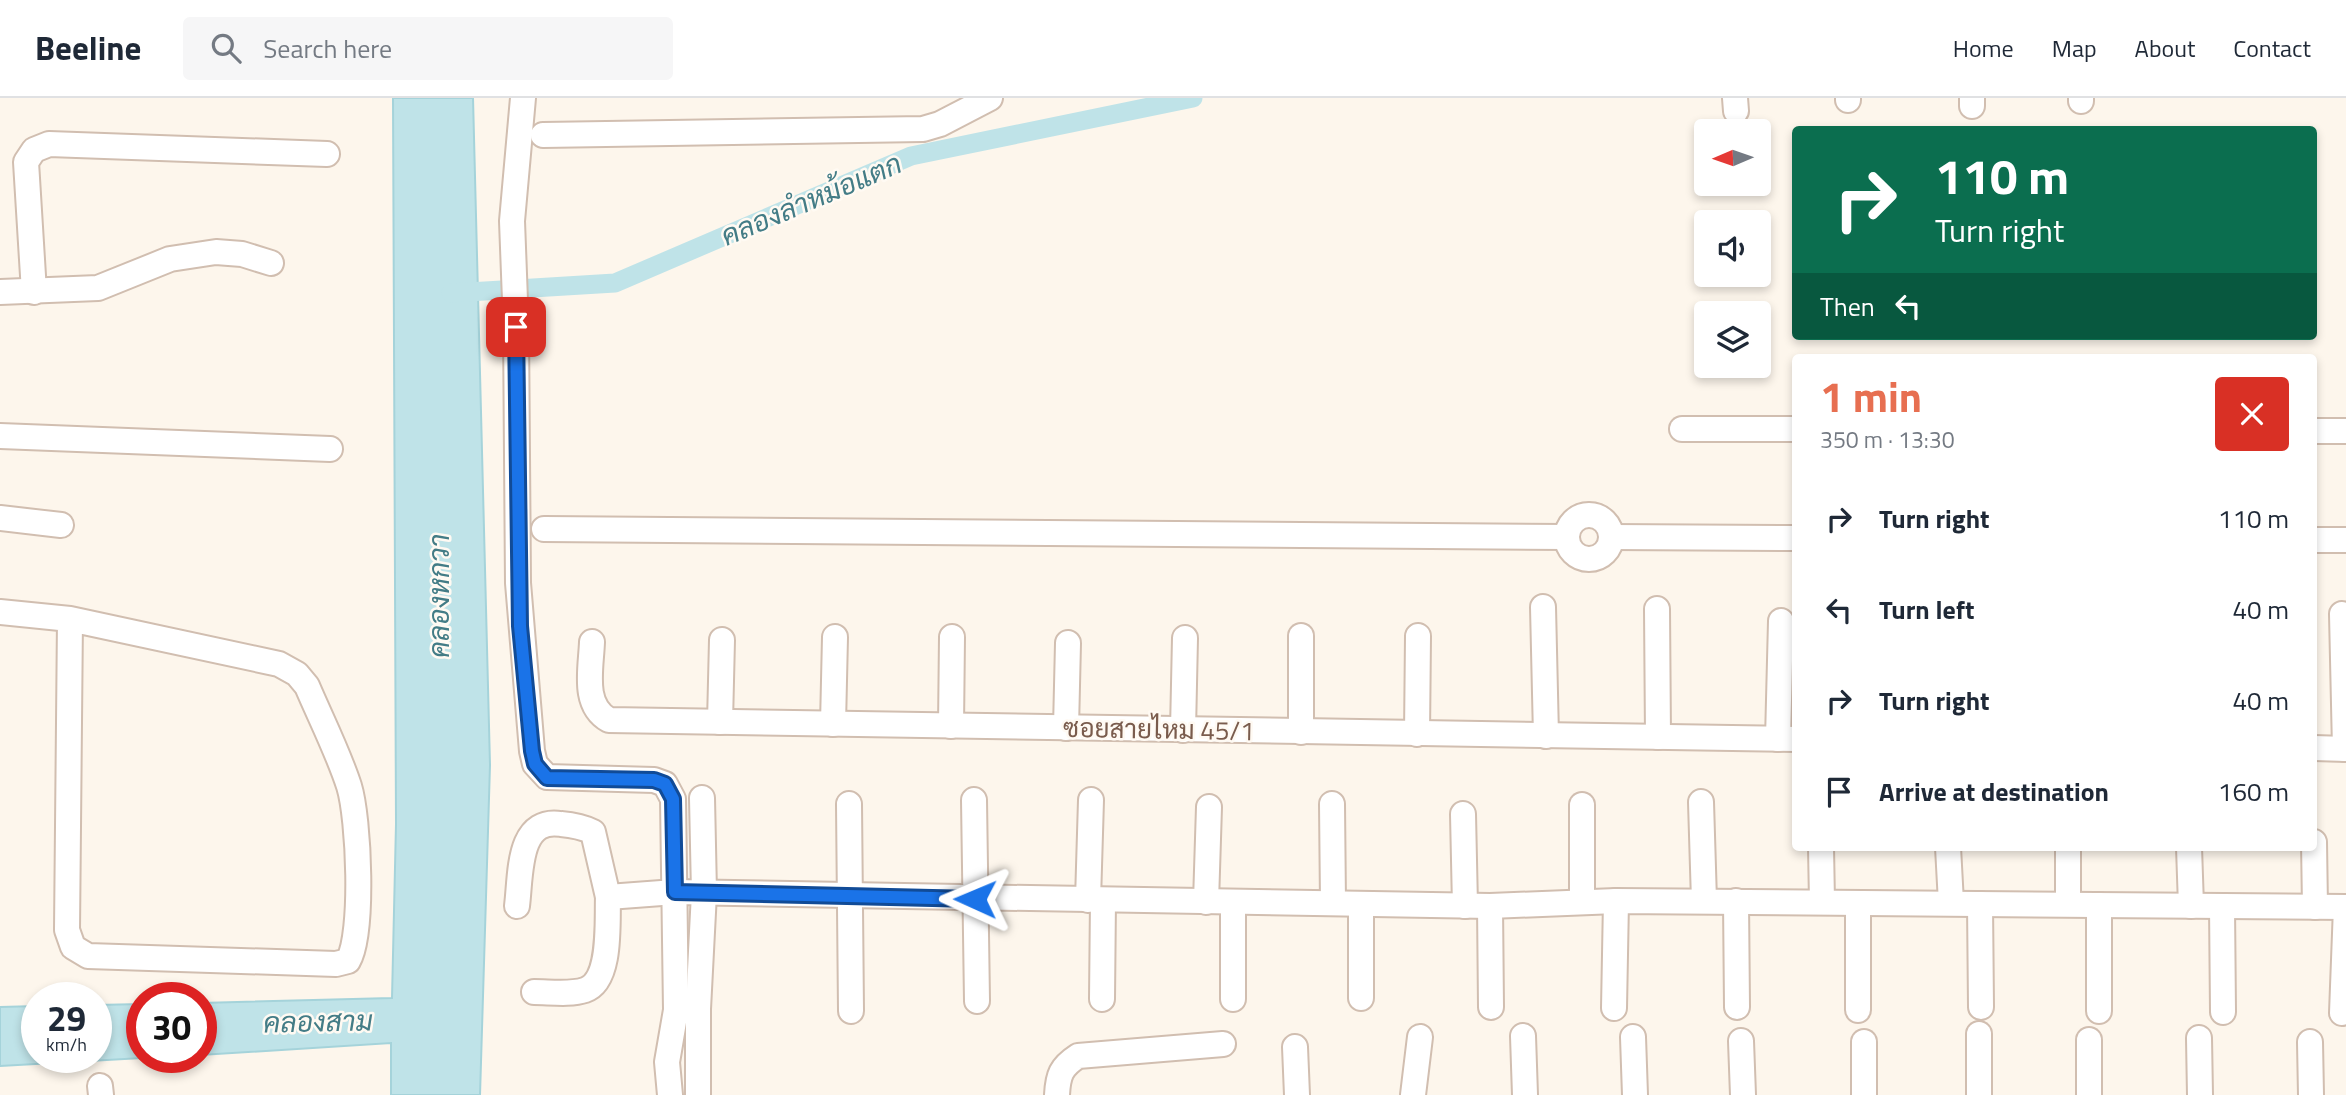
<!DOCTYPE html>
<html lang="en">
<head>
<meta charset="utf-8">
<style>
	:root { --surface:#fff; --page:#f6f6f7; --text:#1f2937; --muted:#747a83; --line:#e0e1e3; --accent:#e76f51 }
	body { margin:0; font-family:"Titillium Web",Sarabun,sans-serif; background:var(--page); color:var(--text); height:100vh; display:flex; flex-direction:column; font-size:26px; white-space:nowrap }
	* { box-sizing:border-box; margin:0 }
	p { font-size:23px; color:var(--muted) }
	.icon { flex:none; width:38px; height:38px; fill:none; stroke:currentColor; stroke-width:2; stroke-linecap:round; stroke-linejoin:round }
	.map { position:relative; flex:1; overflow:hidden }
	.panel { position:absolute; left:1792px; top:256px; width:525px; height:497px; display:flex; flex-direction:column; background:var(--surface); border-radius:7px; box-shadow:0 4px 10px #0003 }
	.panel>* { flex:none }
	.banner { position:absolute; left:1792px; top:28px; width:525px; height:214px; border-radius:7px; box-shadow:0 4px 10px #0003; background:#0b6e4f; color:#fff; overflow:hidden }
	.needle { width:46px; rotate:268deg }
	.buttons { position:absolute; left:1694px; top:21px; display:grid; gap:14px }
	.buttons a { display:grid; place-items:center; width:77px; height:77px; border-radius:7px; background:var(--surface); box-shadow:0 4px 10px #0003; font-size:35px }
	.speed { position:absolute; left:21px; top:884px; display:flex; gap:14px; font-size:35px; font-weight:700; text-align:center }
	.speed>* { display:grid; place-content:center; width:91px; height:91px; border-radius:50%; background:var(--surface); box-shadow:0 4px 10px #0003; line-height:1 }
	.speed small { font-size:18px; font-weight:400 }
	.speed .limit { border:10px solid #d22; background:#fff; color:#111 }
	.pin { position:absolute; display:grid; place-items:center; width:60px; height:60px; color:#fff; margin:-30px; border-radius:14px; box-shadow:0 4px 10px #0006 }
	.me { position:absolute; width:77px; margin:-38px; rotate:271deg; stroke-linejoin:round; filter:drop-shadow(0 0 5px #0008) }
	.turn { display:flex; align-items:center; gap:24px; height:147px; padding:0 28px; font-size:32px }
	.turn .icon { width:91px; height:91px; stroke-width:2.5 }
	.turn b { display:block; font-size:49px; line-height:60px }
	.then { display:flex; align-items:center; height:66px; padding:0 28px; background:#0003; gap:14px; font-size:26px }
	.round { display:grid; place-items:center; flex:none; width:74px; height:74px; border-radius:7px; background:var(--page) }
	.summary { display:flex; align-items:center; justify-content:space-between; height:119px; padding:0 28px }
	h1 { font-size:42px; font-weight:700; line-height:52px; color:var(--accent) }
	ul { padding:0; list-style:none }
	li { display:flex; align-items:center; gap:21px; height:91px; padding:0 28px }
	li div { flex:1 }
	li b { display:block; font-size:26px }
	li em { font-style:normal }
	header { display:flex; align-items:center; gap:42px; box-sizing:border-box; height:98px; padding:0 35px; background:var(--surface); border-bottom:2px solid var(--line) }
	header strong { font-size:33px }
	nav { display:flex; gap:38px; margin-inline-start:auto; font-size:24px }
	.search { width:490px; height:63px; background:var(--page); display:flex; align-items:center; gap:18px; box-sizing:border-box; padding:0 24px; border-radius:7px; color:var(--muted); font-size:26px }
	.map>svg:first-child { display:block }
	.water { fill:#bfe3e8; stroke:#a5d3da; stroke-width:2 }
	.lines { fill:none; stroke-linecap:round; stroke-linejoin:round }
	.canal { stroke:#bfe3e8; stroke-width:19 }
	.minor-casing { stroke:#d1beb0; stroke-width:28 }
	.minor { stroke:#fff; stroke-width:24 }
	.route-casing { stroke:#114b97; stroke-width:18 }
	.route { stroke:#1a73e8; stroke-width:12 }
	.labels { text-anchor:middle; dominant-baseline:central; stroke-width:5; stroke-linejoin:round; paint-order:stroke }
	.street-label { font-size:26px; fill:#7a5c4d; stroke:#fffaf3 }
	.water-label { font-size:28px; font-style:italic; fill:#437c86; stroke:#fffaf3 }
</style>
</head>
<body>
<header>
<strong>Beeline</strong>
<div class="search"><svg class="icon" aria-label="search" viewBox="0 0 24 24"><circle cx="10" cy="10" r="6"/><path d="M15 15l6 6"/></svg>Search here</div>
<nav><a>Home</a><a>Map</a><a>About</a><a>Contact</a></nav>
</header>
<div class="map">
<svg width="2346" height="997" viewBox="0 0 2346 997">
	<rect width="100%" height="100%" fill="#fdf6ec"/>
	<g class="water">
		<polygon points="393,0 473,0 490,667 480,997 391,997 391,945 201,957 201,905 392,900 396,726"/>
		<polygon points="142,906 142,959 160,959 0,968 0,909 37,908 37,959 96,959 96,907"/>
	</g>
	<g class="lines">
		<polyline class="canal" points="451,195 615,185 911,58 1193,0"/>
		<defs>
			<g id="minor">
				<polyline points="523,0 512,123 516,229 518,485 532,653 535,666 547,679 654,682 665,686 673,701 676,912 667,964 670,997"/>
				<polyline points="1735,0 1736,13"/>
				<polyline points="1848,0 1848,2"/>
				<polyline points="1972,0 1972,8"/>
				<polyline points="2081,0 2081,3"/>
				<polyline points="543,37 923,31 940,26 990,0"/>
				<polyline points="0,194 98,190 170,161 216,154 242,156 271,165"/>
				<polyline points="34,194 26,64 34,52 49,46 327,56"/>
				<polyline points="1682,331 1796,331"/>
				<polyline points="2314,333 2346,333"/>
				<polyline points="0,338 330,351"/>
				<circle cx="1589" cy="439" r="22"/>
				<polyline points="0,420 61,427"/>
				<polyline points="544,431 1566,439"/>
				<polyline points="1611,439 1796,440"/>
				<polyline points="2314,442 2346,442"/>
				<polyline points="1543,509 1546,638"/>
				<polyline points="1657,511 1658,639"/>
				<path d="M0 514 70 521 279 566 297 576 307 588C321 621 338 654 349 688 359 720 364 836 348 863L336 866 88 858 73 849 67 832 70 521"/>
				<polyline points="2342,516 2345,651"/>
				<path d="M592 544C591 571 582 607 609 622L1796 641"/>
				<polyline points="720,624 722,542"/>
				<polyline points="833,626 835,539"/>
				<polyline points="951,628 952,539"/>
				<polyline points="1066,630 1068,545"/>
				<polyline points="1183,632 1185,540"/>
				<polyline points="1301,634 1301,538"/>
				<polyline points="1417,636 1418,538"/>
				<polyline points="1778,641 1781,523"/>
				<polyline points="2314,650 2346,651"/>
				<polyline points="974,702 977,903"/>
				<polyline points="1701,704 1704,803"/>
				<polyline points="849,706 851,913"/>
				<polyline points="1332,706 1333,805"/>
				<polyline points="1463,716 1465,808"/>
				<polyline points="2314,744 2315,809"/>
				<polyline points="1821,749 1822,804"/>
				<polyline points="1948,749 1951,805"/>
				<polyline points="2068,749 2068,806"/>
				<polyline points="2189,749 2191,808"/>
				<polyline points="1088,802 1091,702"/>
				<polyline points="1736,803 1737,909"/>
				<polyline points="1206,804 1209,709"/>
				<polyline points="1582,804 1582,707"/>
				<polyline points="1361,806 1361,900"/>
				<polyline points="1980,806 1981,909"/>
				<path d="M517 808C521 777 517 719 561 726 573 727 583 729 593 734L608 799 675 794 1490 808 1616 803 2346 809"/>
				<polyline points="1490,808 1491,909"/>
				<polyline points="2222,808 2223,914"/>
				<path d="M534 894C550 894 570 897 585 892 612 883 607 823 608 799"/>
				<polyline points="1102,901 1103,802"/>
				<polyline points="1233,901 1233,804"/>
				<polyline points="1614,910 1616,803"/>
				<polyline points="698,911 704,795 702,700"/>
				<polyline points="680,912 698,911 698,997"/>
				<polyline points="1858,912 1858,805"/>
				<polyline points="2099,913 2099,807"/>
				<polyline points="2342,915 2346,809"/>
				<polyline points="1979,936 1979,997"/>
				<polyline points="1523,938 1525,997"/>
				<polyline points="1633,939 1635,997"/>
				<polyline points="2199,940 2200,997"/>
				<polyline points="2089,942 2089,997"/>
				<polyline points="1741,943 1743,997"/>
				<polyline points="2310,944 2311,997"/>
				<polyline points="1295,949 1297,997"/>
				<polyline points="100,988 101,997"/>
				<path d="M1057 997C1058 977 1061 969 1078 958L1223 946"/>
				<polyline points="1413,997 1420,939"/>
				<polyline points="1864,997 1864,944"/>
			</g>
		</defs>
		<use href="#minor" class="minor-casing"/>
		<use href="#minor" class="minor"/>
	</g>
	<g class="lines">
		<defs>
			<polyline id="route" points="516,229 520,528 532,653 535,666 547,680 654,682 665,686 673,701 675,794 975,801"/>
		</defs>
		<use href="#route" class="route-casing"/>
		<use href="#route" class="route"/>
	</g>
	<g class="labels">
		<g class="street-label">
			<text transform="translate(1159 631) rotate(1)">ซอยสายไหม 45/1</text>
		</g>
		<g class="water-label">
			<text transform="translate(811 101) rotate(-23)">คลองลำหม้อแตก</text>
			<text transform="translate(438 498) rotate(-90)">คลองหกวา</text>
			<text transform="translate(318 923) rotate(-1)">คลองสาม</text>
		</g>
	</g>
</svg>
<div class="buttons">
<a><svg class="needle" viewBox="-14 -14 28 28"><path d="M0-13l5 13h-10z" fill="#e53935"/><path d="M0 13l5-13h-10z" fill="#747a83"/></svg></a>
<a><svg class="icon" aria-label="sound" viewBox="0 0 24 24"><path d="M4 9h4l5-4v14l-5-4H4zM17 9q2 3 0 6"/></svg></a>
<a><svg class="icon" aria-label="layers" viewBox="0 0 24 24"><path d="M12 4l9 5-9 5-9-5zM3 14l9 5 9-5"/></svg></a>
</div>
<div class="speed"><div>29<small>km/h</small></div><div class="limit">30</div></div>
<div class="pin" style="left:516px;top:229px;background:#d93025"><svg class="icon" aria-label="arrive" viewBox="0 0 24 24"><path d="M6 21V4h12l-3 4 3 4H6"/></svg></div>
<svg class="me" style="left:975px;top:801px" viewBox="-20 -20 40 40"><path d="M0-17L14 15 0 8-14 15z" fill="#1a73e8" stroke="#fff" stroke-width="4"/></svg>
<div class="banner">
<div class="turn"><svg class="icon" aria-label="right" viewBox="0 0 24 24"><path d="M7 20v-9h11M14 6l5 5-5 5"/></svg><div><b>110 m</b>Turn right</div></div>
<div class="then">Then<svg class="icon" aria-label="left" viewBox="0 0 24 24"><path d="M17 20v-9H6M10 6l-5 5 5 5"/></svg></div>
</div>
<section class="panel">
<div class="summary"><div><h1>1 min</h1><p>350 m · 13:30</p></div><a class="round" style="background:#d93025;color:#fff"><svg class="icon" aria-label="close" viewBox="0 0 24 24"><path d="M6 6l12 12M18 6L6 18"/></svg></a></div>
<ul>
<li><svg class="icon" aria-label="right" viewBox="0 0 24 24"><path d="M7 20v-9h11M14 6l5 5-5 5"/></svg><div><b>Turn right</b></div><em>110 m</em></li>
<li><svg class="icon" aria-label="left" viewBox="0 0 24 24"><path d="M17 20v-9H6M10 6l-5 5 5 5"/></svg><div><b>Turn left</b></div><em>40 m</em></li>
<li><svg class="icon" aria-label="right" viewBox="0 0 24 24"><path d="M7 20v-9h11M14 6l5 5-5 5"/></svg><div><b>Turn right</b></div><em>40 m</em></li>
<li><svg class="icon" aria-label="arrive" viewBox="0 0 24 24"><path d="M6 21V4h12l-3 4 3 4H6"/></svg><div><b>Arrive at destination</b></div><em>160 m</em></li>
</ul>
</section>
</div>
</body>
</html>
